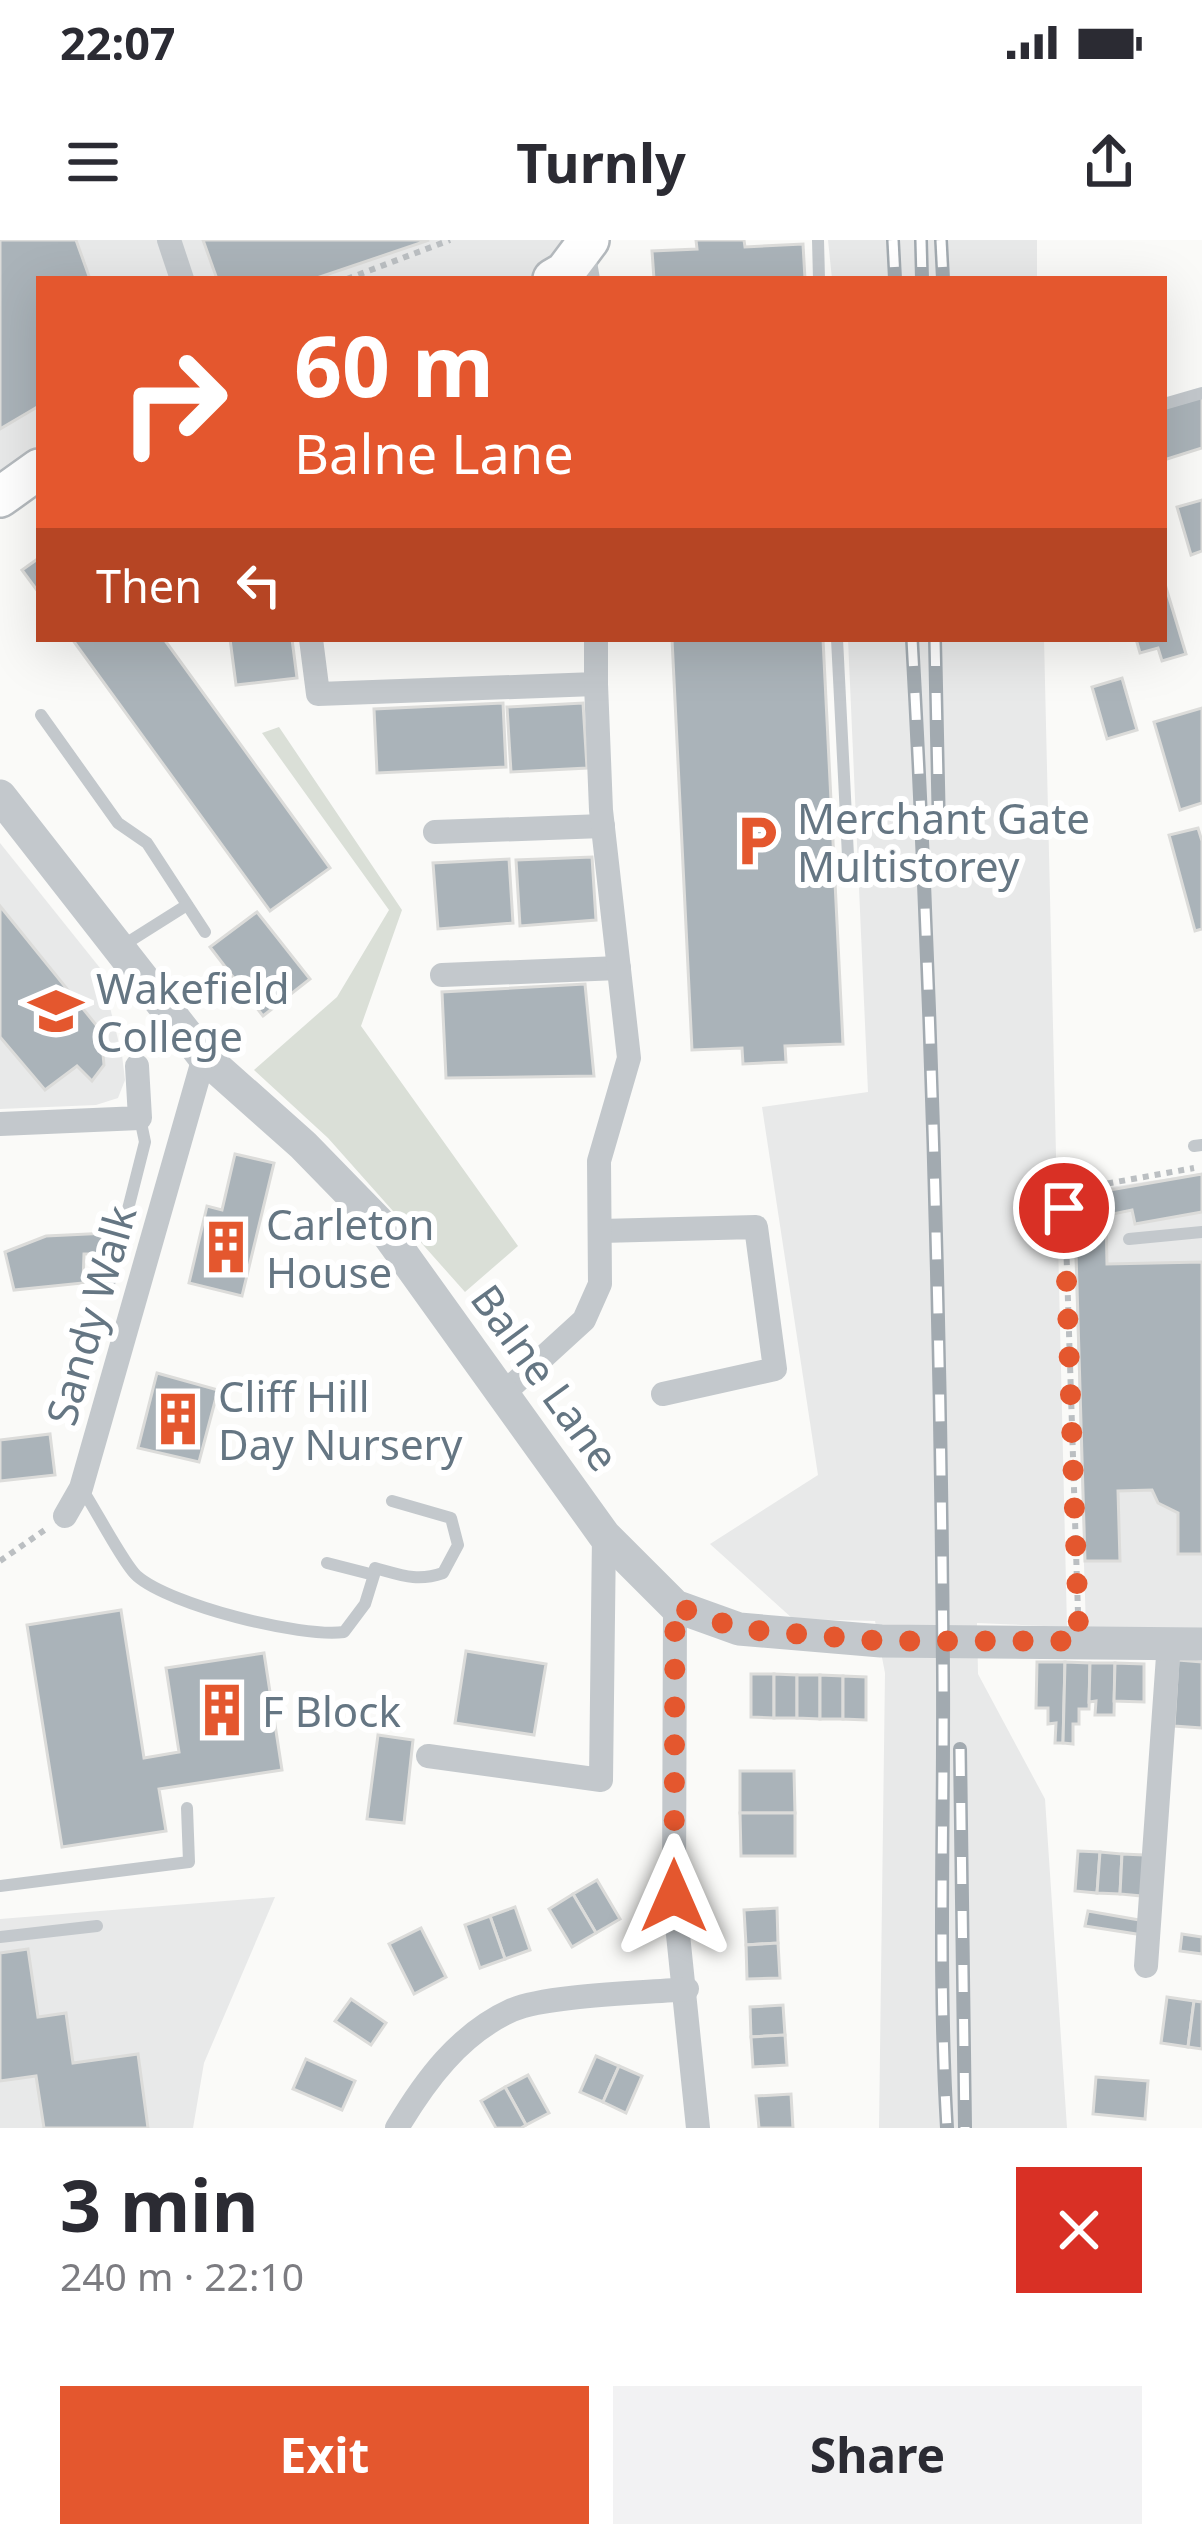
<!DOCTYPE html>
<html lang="en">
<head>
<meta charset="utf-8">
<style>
	:root { --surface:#fff; --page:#f2f2f3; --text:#2b2b33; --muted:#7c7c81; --accent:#e4572e }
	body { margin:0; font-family:"Noto Sans",sans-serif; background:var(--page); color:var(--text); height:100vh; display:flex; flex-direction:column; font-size:45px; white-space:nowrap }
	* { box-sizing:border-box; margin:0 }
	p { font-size:39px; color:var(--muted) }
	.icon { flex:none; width:66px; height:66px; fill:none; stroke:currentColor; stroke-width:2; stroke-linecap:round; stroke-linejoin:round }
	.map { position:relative; height:1888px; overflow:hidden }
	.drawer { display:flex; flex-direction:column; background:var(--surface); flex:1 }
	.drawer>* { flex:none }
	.guide { position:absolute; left:36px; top:36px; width:1131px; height:366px; border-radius:0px; box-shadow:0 12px 48px #0002; background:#e4572e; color:#fff; overflow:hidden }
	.pin { position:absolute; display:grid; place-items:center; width:102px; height:102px; color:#fff; margin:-51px; border:6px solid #fff; border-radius:50%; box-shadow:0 3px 12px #0007 }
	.me { position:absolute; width:132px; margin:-66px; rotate:0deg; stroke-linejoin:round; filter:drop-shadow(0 0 9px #0008) }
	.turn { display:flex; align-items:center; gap:42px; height:252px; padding:0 60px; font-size:54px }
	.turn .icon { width:156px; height:156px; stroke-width:2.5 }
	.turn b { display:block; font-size:84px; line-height:102px }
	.then { display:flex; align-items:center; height:114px; padding:0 60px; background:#0003; gap:24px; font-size:45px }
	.round { display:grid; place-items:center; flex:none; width:126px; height:126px; border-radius:0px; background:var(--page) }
	.headline { display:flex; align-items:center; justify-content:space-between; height:204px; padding:0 60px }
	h1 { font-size:72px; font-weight:700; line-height:90px }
	.action { display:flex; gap:24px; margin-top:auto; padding:24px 60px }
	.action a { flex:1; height:138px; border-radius:0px; background:var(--accent); color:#fff; font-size:48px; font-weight:700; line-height:138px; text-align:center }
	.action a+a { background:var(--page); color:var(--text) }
	.status { display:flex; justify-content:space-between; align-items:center; height:84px; padding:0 60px; background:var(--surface); direction:ltr }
	.status svg { height:33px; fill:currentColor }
	header { display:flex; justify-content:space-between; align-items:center; height:156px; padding:0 60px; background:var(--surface); font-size:54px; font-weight:700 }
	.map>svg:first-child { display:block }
	.built { fill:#e8e9e9 }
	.green { fill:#dadfd7 }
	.building { fill:#aab3b9; stroke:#dcdcda; stroke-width:3 }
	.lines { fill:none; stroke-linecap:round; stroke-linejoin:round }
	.primary-casing { stroke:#b5babe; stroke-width:44 }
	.path { stroke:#bbbfc2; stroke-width:6; stroke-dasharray:6 6; stroke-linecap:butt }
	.service { stroke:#c3c8cc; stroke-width:12 }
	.minor { stroke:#c3c8cc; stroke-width:24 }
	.tertiary { stroke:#c3c8cc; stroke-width:33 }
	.primary { stroke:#fff; stroke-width:39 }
	.rail-casing { stroke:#a2aab0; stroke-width:14 }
	.rail { stroke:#fff; stroke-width:9; stroke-dasharray:27; stroke-linecap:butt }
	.route { stroke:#e4572e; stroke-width:21; stroke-dasharray:0 37.8 }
	.labels { text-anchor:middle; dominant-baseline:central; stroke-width:12; stroke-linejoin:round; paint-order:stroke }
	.poi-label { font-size:42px; fill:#657683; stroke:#fff; text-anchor:start }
	.street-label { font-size:42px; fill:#657683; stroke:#fff }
</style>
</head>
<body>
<div class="status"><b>22:07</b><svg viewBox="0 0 49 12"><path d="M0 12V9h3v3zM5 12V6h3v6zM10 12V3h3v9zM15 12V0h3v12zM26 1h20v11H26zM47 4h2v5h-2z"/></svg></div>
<header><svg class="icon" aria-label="menu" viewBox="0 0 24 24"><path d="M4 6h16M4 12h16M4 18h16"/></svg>Turnly<svg class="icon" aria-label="share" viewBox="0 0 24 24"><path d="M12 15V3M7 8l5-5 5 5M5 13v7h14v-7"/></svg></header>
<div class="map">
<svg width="1202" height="1888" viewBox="0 0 1202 1888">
	<rect width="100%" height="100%" fill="#fafaf8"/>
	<g class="built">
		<polygon points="0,0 589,0 553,39 39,39 39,229 0,257"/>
		<polygon points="828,0 1037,0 1037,39 832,39"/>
		<polygon points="848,399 1044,399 1067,1387 977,1383 978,1434 1045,1559 1067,1888 879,1888 885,1433 875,1381 793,1379 710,1304 818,1235 762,867 868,852"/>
		<polygon points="0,603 100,728 122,815 125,840 118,858 96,865 0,869"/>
		<polygon points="1202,933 1202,1404 1086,1388 1073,973 1098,949"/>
		<polygon points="275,1657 204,1823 193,1888 0,1888 0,1679"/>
	</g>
	<polygon class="green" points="279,487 402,670 361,786 518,1006 465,1052 328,898 254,830 337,757 389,670 262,493"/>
	<g class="building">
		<polygon points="0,0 76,0 90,39 39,39 39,166 0,189"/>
		<polygon points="203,0 429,0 314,39 217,39"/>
		<polygon points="696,0 744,0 745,7 803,4 805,39 654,39 652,11 697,9"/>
		<polygon points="1202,157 1202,208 1164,220 1164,168"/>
		<polygon points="1202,260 1202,311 1191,315 1177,267"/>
		<polygon points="39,318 39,353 22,330"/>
		<polygon points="1164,341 1186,414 1162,421 1158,408 1140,413 1136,399 1164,399"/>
		<polygon points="72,399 164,399 330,628 270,671"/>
		<polygon points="230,399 292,399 297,438 236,445"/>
		<polygon points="672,399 823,399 843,804 785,806 786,822 743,824 742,808 692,810"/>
		<polygon points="1122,438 1137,490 1107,499 1092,447"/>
		<polygon points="503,463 506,527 377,533 374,469"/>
		<polygon points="583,463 587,528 511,532 507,467"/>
		<polygon points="1202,468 1202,563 1180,570 1154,482"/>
		<polygon points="1198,588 1202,601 1202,689 1195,691 1169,595"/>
		<polygon points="592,617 596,680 520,686 516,620"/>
		<polygon points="509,619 513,683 438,689 433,623"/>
		<polygon points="0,666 101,791 104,825 92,841 77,826 45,850 0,797"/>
		<polygon points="257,672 310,739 263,776 210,707"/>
		<polygon points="585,744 594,836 446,838 442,752"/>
		<polygon points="235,914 274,923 242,1056 189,1043 207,966 222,970"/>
		<polygon points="1202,934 1202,972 1135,984 1132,970 1108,975 1104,951"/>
		<polygon points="1075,977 1106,977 1107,1024 1202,1022 1202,1314 1178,1314 1178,1273 1158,1263 1152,1250 1118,1251 1120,1321 1085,1321"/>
		<polygon points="108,993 107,1014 84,1014 83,1043 14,1050 5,1012 46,996"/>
		<polygon points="157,1133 218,1150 199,1222 138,1208"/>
		<polygon points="50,1194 55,1235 0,1241 0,1200"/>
		<polygon points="121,1370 144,1518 179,1512 166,1428 264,1413 282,1530 159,1549 166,1591 62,1607 27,1385"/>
		<polygon points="466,1411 546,1424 534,1495 455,1483"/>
		<polygon points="1178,1420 1202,1422 1202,1488 1174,1486"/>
		<polygon points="1037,1422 1065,1422 1063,1503 1055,1503 1056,1483 1048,1484 1048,1468 1036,1468"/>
		<polygon points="1065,1422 1090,1423 1089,1469 1079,1469 1079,1484 1073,1484 1073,1504 1063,1503"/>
		<polygon points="1090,1423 1115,1423 1114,1475 1095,1475 1096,1461 1089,1462"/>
		<polygon points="1115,1423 1144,1424 1144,1462 1114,1461"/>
		<polygon points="751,1434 774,1434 774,1478 751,1477"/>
		<polygon points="774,1434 797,1435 797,1478 774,1478"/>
		<polygon points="797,1435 820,1435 820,1479 797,1478"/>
		<polygon points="820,1435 843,1436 843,1479 820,1479"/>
		<polygon points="843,1436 866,1437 866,1480 843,1479"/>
		<polygon points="378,1495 413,1500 404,1583 367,1579"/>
		<polygon points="740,1531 794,1531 795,1573 740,1573"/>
		<polygon points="740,1573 795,1573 795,1616 741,1616"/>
		<polygon points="1078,1611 1100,1612 1097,1653 1075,1651"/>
		<polygon points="1100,1612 1122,1614 1120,1654 1097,1653"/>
		<polygon points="1122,1614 1144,1615 1142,1656 1120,1654"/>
		<polygon points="597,1640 620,1679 596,1693 573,1654"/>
		<polygon points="573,1654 596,1693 572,1707 549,1669"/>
		<polygon points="515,1667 530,1710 505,1719 490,1676"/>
		<polygon points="777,1668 778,1703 746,1705 744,1670"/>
		<polygon points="1088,1671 1145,1681 1143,1695 1085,1686"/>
		<polygon points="490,1676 505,1719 480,1728 465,1685"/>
		<polygon points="421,1688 446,1737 414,1754 389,1704"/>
		<polygon points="1182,1694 1202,1697 1202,1714 1180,1711"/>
		<polygon points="778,1703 780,1738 747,1739 746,1705"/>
		<polygon points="28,1709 38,1777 66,1773 73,1823 138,1814 148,1888 44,1888 36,1836 0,1841 0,1713"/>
		<polygon points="1167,1757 1194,1761 1188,1807 1161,1803"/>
		<polygon points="351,1759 386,1783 371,1805 335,1781"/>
		<polygon points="1194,1761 1202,1762 1202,1809 1188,1807"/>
		<polygon points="783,1765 785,1795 751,1797 750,1767"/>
		<polygon points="785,1795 787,1825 753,1827 751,1797"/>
		<polygon points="596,1816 619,1826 603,1862 580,1852"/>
		<polygon points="306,1819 355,1841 342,1870 293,1849"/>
		<polygon points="619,1826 642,1836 626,1873 603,1862"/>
		<polygon points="528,1835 549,1873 526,1885 505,1847"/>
		<polygon points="1096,1837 1148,1841 1145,1879 1093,1874"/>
		<polygon points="505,1847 526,1885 521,1888 496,1888 481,1861"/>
		<polygon points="791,1854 793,1888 759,1888 756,1856"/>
	</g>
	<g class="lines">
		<defs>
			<g id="primary">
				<polyline points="553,39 565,32 589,0"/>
				<polyline points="0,257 39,229"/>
			</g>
		</defs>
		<use href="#primary" class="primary-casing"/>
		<g class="path">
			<polyline points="347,39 450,0"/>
			<polyline points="0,1321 46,1289"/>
			<polyline points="1078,1373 1065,968 1088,947 1194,928"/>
		</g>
		<g class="service">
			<polyline points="818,0 819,39"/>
			<polyline points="590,16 594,39"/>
			<polyline points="1164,164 1202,153"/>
			<polyline points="837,399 848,616"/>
			<polyline points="41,475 118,583 147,603 205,692"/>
			<polyline points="122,706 187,665"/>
			<polyline points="1194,906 1202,905"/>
			<polyline points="1129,999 1202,992"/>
			<polyline points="107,1052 145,902 140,878"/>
			<path d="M82 1249C94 1267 125 1326 137 1336 170 1365 301 1398 344 1392L365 1364 374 1335 327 1323"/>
			<path d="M375 1328C401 1335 417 1342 443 1333L458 1305 451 1278 392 1261"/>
			<polyline points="0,1646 189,1622 187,1568"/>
			<polyline points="0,1697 97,1686"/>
		</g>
		<g class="minor">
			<polyline points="169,0 182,39"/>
			<polyline points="311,399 318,454 596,444 596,399"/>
			<polyline points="435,592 603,586"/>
			<polyline points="442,735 619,728"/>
			<polyline points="0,884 140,878 137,826"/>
			<polyline points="601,991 756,987 775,1129 663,1154"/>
			<polyline points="503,1154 584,1080 600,1044 599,921 629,818 601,570 596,444"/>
			<polyline points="65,1276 81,1248 204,817"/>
			<polyline points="675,1366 674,1656 698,1888"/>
			<polyline points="428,1516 601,1540 604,1295"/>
			<polyline points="1146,1726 1169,1402"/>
			<path d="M397 1888C425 1841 459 1794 512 1770 547 1755 644 1753 687 1749"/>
		</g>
		<polyline class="tertiary" points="0,556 204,817 303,905 382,986 604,1295 675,1366 739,1389 881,1401 1202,1404"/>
		<use href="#primary" class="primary"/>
		<defs>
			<g id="rail">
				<polyline points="893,0 895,39"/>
				<polyline points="921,0 922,39"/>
				<polyline points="941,0 943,39"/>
				<path d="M912 399C931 743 941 1089 943 1434 944 1586 938 1736 947 1888"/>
				<polyline points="935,399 939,591"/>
				<polyline points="960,1509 965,1888"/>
			</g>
		</defs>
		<use href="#rail" class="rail-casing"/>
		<use href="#rail" class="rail"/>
	</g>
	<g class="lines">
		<polyline class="route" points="674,1656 675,1366 739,1389 881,1401 1079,1401 1064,968"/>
	</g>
	<defs>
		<symbol id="parking-bare" viewBox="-9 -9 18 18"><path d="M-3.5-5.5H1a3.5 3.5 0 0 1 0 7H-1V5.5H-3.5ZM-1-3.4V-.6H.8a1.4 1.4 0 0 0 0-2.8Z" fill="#e4572e" stroke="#fff" stroke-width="2.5" paint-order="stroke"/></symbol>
		<symbol id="university-bare" viewBox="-9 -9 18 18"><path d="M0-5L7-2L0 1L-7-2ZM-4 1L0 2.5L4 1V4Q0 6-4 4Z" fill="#e4572e" stroke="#fff" stroke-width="2.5" paint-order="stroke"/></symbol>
		<symbol id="building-bare" viewBox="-9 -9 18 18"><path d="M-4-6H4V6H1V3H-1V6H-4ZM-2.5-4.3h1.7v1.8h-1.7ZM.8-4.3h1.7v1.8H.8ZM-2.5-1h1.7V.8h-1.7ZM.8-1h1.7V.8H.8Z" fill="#e4572e" stroke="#fff" stroke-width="2.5" paint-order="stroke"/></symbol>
	</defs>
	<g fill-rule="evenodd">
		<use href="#parking-bare" x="719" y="563" width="76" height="76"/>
		<use href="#university-bare" x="18" y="733" width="76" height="76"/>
		<use href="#building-bare" x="188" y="969" width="76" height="76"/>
		<use href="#building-bare" x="140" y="1141" width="76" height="76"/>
		<use href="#building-bare" x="184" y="1432" width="76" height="76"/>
	</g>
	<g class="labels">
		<g class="poi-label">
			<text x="797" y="577">Merchant Gate<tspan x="797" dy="48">Multistorey</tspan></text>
			<text x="96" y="747">Wakefield<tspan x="96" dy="48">College</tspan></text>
			<text x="266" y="983">Carleton<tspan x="266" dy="48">House</tspan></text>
			<text x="218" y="1155">Cliff Hill<tspan x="218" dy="48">Day Nursery</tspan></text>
			<text x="262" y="1470">F Block</text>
		</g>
		<g class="street-label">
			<text transform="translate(90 1075) rotate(-74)">Sandy Walk</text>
			<text transform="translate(546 1137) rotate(54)">Balne Lane</text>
		</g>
	</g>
</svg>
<div class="pin" style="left:1064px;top:968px;background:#d93025"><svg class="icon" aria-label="arrive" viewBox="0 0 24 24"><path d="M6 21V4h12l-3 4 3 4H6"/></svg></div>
<svg class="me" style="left:674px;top:1656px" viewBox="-20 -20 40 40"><path d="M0-17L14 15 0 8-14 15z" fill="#e4572e" stroke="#fff" stroke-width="4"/></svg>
<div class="guide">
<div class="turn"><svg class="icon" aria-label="right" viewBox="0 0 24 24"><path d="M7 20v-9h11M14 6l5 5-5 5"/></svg><div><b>60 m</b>Balne Lane</div></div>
<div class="then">Then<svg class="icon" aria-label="left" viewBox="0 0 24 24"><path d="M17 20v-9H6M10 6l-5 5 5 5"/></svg></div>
</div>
</div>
<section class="drawer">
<div class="headline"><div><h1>3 min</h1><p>240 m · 22:10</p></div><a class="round" style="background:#d93025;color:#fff"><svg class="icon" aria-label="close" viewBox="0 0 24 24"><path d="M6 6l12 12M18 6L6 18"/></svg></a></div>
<div class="action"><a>Exit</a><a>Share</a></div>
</section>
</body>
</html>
